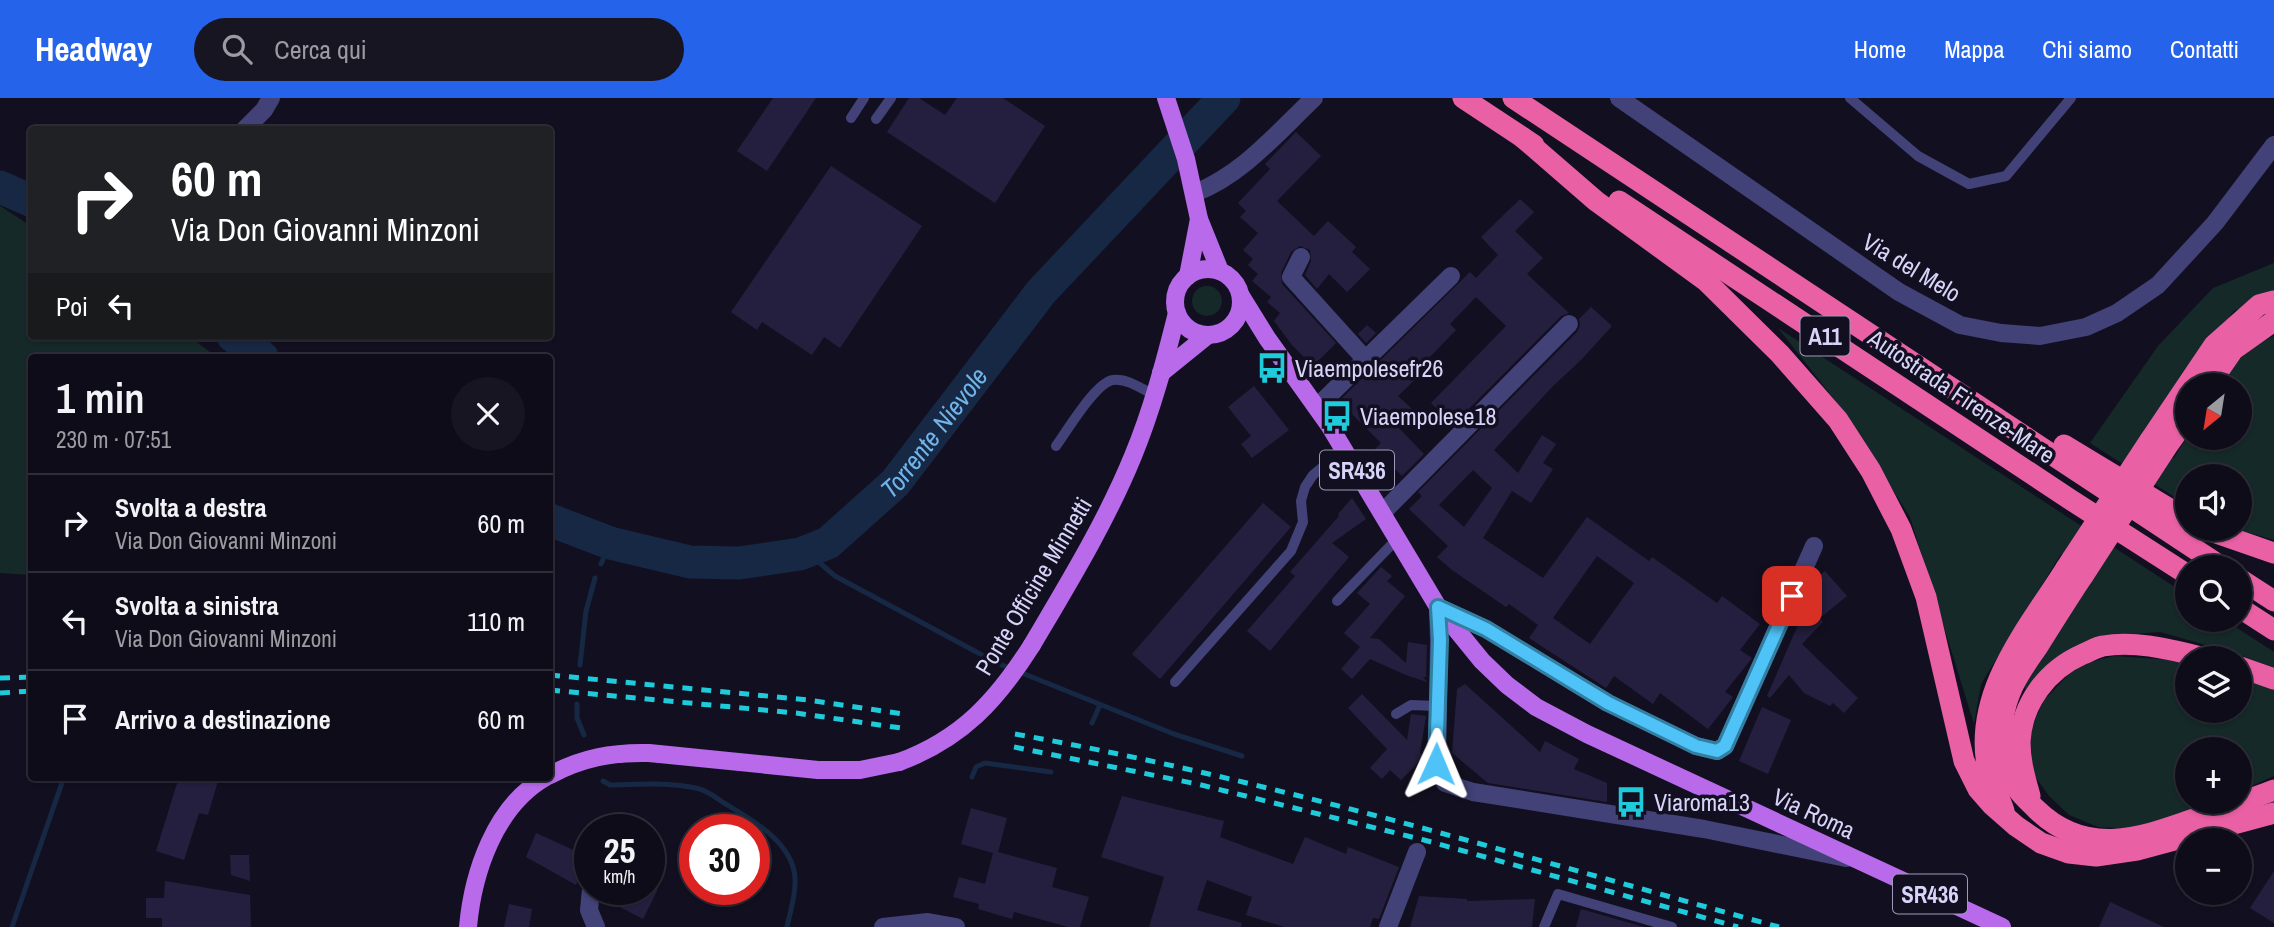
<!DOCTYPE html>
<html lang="it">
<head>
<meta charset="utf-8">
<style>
	:root { --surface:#0e0c18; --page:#171521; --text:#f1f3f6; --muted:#9b9ba2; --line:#2e2c37; --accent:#2563eb }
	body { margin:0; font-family:"Archivo Narrow",sans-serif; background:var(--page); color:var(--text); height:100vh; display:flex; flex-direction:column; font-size:26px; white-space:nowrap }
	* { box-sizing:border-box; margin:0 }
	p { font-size:23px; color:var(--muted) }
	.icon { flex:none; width:38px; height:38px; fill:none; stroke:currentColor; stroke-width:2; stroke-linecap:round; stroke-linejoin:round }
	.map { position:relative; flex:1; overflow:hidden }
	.side { position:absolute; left:28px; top:256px; width:525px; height:427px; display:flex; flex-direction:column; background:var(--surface); border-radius:7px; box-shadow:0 2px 5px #0004,0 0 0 2px var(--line) }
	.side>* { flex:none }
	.hud { position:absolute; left:28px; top:28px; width:525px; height:214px; border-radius:7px; box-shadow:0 2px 5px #0004,0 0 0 2px var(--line); background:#202124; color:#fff; overflow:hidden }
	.needle { width:46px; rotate:210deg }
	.controls { position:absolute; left:2175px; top:275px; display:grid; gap:14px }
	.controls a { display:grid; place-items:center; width:77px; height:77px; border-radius:50%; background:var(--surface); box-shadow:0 2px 5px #0004,0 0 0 2px var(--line); font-size:35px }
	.speed { position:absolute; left:574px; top:716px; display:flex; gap:14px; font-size:35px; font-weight:700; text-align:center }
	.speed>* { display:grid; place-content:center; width:91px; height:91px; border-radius:50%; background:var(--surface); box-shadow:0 2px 5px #0004,0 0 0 2px var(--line); line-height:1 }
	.speed small { font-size:18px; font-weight:400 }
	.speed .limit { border:10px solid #d22; background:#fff; color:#111 }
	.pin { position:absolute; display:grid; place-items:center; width:60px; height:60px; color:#fff; margin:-30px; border-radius:14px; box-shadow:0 4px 10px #0006 }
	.me { position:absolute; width:77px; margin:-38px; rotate:1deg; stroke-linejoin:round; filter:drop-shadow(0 0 5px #0008) }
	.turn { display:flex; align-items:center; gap:24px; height:147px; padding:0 28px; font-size:32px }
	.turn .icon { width:91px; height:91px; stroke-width:2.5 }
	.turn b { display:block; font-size:49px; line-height:60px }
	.then { display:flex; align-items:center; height:66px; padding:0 28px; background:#0003; gap:14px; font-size:26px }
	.round { display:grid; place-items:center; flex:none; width:74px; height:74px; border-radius:37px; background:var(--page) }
	.summary { display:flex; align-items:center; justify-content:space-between; height:119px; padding:0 28px }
	h1 { font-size:42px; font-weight:600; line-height:52px }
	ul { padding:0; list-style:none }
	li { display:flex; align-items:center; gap:21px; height:98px; padding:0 28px; border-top:2px solid var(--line) }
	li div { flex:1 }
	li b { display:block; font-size:26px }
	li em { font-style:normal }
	header { display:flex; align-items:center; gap:42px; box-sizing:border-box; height:98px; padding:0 35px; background:var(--accent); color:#fff }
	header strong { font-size:33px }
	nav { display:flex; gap:38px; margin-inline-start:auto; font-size:24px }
	.search { width:490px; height:63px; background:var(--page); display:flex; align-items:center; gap:18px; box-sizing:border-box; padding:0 24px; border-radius:38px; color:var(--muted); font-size:26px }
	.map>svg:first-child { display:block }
	.green { fill:#142928 }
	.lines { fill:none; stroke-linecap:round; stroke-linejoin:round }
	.stream { stroke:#162844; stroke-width:5 }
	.river { stroke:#162844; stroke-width:33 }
	.building { fill:#241f3e; fill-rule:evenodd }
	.lane { stroke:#424178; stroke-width:10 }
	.street { stroke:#424178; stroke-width:18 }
	.primary { stroke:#b86aea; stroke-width:18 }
	.highway { stroke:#e960a4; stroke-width:21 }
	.rail { stroke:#1fcbdb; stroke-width:5; stroke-dasharray:10 9; stroke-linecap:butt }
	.primary-bridge { stroke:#b86aea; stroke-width:18 }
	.highway-bridge { stroke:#e960a4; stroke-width:21 }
	.route-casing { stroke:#337fa1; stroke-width:18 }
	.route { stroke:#4fc3f7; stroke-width:12 }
	.labels { text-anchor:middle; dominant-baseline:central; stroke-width:7; stroke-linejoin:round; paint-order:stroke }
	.shield { fill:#121020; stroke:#9d99b8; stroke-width:2 }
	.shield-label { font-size:23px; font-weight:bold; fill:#d8d4f9 }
	.street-label { font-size:24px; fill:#d8d4f9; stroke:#121020 }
	.poi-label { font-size:24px; fill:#d8d4f9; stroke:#121020; text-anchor:start }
	.water-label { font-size:26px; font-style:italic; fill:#70b4eb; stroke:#121020 }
</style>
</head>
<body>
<header>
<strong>Headway</strong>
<div class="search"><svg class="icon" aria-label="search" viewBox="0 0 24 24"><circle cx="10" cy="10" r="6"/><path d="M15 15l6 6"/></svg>Cerca qui</div>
<nav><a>Home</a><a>Mappa</a><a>Chi siamo</a><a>Contatti</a></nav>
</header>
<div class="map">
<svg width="2274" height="829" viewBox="0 0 2274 829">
	<rect width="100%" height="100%" fill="#121020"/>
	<g class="green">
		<polygon points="0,108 31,128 32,238 189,238 216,259 32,259 31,477 0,475"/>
		<path d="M2274 165V194L2234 213 2139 339 2174 360 2187 339 2240 340V287H2220C2236 263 2247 249 2274 238V442L2236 431 2240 430V378H2188L2187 407 2090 345 2158 248 2213 190Z"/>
		<circle cx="1207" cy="203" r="15"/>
		<polygon points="1778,230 2187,497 2188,522 2225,522 2274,554 2274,570 2237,556 2160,534 2094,539 2042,572 2027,593 2023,588 2095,476 2061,456 1981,586 1974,626 1910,419 1841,310"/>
		<polygon points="2114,558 2187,563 2188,612 2240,612 2240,580 2274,591 2274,678 2240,693 2240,651 2188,651 2188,704 2214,704 2133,731 2098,729 2069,717 2049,698 2032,674 2028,639 2043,603 2078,567"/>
	</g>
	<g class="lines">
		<g class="stream">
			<polyline points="807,454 835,478 997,565 1174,636 1242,658"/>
			<polyline points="601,466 610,445"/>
			<polyline points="580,567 586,513 595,480"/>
			<polyline points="577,606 577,620 584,637"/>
			<polyline points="1092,625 1100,607"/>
			<polyline points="972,679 976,669 985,665 1051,674"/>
			<path d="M603 683 610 687C638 686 668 684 696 690 707 692 715 699 724 705 751 721 794 745 795 781 796 797 790 814 787 829"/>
			<polyline points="12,829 64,679"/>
		</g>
		<g class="river">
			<polyline points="0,89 32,103"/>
			<polyline points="233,238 262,259"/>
			<path id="s1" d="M550 422 610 445 690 464 739 465 800 456 828 445 895 385 1041 194 1224 0"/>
		</g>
	</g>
	<g class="building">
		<polygon points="773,0 816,0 767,73 737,53"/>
		<polygon points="909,0 919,0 945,17 957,0 1003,0 1045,28 995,105 887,34"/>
		<polygon points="1296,34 1321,58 1277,103 1314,138 1328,123 1356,149 1352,154 1370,171 1347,194 1329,176 1317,191 1305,177 1311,163 1310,152 1300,148 1291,154 1281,175 1282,186 1336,245 1313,268 1292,247 1274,223 1280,215 1267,204 1271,199 1252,183 1258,176 1248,167 1253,161 1243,152 1258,135 1240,119 1246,113 1238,105 1270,71 1265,66"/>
		<polygon points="831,68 922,128 840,250 824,239 812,257 762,224 757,232 731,214"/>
		<polygon points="1520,101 1534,114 1515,133 1543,160 1527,176 1569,215 1561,218 1453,327 1431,305 1506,228 1476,199 1450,226 1456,232 1425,264 1429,268 1398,298 1412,311 1396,327 1424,356 1402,378 1375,351 1381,345 1339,303 1470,174 1476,180 1498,157 1481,139"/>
		<path d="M1591 209 1612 228 1581 262 1552 289 1494 352 1518 375 1542 337 1556 346 1543 365 1553 371 1531 405 1512 393 1483 440 1543 480 1587 419 1649 463 1652 459 1717 505 1722 498 1760 526 1740 552 1752 560 1725 594 1733 599 1708 631 1660 595 1653 606 1614 578 1606 590 1529 540 1538 527 1509 506 1506 509 1452 472 1437 459 1448 448 1409 411 1422 398 1418 394 1577 234 1580 228 1579 221ZM1473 372 1492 390 1464 429 1439 407ZM1597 458 1634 485 1590 546 1553 520Z"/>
		<polygon points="1367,227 1376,235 1366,245 1358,236"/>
		<polygon points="1254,288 1289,332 1252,360 1241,346 1251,338 1228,309"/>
		<polygon points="1352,400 1366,421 1332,445 1349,459 1270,553 1247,533 1295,478 1290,474 1339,418 1338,416"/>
		<polygon points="1263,405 1291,429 1160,581 1132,556"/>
		<polygon points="1381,469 1392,478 1387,483 1405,498 1370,540 1379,541 1406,565 1408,544 1427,547 1426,579 1423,579 1427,584 1406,577 1370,561 1352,581 1341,571 1360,549 1344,535 1370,506 1357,495"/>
		<polygon points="1825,473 1847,498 1820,520 1823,524 1802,546 1858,600 1844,615 1833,605 1830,608 1804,595 1789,577 1770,600 1767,598 1804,513 1799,510 1810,485"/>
		<polygon points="1465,586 1540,654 1545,643 1579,661 1574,671 1607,685 1607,704 1488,685 1452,655 1457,591"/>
		<polygon points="1362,596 1407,642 1411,616 1426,618 1420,655 1424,659 1401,682 1390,672 1382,681 1370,670 1387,651 1348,610"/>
		<polygon points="1762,609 1791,622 1768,676 1739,663"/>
		<polygon points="179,679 207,679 218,683 208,717 199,715 184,762 156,753"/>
		<polygon points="1122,698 1224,723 1220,739 1293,766 1305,739 1346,756 1348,749 1399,769 1379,821 1373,820 1370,829 1284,829 1246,817 1252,799 1207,782 1197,812 1242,825 1241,829 1149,829 1164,779 1101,759"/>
		<polygon points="971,710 1007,720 998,754 1057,770 1052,789 1089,799 1080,829 1068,829 1014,814 1012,821 978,811 979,806 953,799 959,779 985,786 993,755 961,746"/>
		<polygon points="536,735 589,759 576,787 526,759"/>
		<polygon points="230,757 249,757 250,783 231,777"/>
		<polygon points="2274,773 2274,825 2250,810"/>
		<polygon points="165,783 250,797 251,829 162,829 162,820 146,820 146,800 164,800"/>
		<polygon points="602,791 658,791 643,821 602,800"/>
		<polygon points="1419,798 1467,801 1467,803 1535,801 1532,829 1410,829"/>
		<polygon points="2110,804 2164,829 2099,829"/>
		<polygon points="509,806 532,811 529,829 504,829"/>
		<polygon points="1581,811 1644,829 1576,829"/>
	</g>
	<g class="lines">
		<g class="lane">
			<polyline points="1850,0 1918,58 1969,86 2006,78 2071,0"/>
			<polyline points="851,20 864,0"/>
			<polyline points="876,21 891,0"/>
			<path d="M1056 348C1067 333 1096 284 1113 282 1127 280 1142 291 1154 297"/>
			<polyline points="1337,503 1398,440"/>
			<polyline points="1175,584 1291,453 1303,424 1301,403 1305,389 1313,377 1344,351"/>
			<polyline points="1396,616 1411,607 1437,608"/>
			<polyline points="1544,829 1558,796 1672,829"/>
		</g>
		<g class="street">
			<polyline points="1619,0 1899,194 1960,227 2001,235 2040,238 2086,229 2117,215 2158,187 2215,125 2274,47"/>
			<polyline points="244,32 264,12 271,0"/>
			<path d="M1195 95C1243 76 1277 35 1314 0"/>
			<polyline points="1301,159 1291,179 1366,262"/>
			<polyline points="1317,309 1451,178"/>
			<polyline points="1383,414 1569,226"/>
			<polyline points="1814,448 1725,648 1717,653 1696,648 1608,605 1486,531 1438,509 1439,542 1437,672 1445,685 1473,694 1704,731 1846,760"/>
			<polyline points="591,791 589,812 596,829"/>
			<polyline points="883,829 928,824 956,829"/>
			<polyline points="1388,829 1417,754"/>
		</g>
		<g class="primary">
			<polyline points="1166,0 1186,61 1199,121 1220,173"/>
			<circle cx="1208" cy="204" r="33"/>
			<polyline points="1188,178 1199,121"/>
			<polyline points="1241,198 1267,240 1329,327 1438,509 1482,563 1507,587 1536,609 1587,636 2002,829"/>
			<polyline points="1161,275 1208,237"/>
			<path d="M1032 547C1068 486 1106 424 1133 358 1152 312 1165 263 1177 215"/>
			<path d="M550 677C582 660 612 654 649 655L818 672H860L899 664"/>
			<path d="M468 829C473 774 495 708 546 679"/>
		</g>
		<g class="highway">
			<polyline points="1463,0 1534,47"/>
			<polyline points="1513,0 2222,469"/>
			<polyline points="1522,39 1596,103 1706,183 1780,256 1838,322 1871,373 1901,431 1926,499 1964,663 1978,691 1992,707 2016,728 2041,745 2069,755 2096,758 2137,752 2274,715"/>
			<polyline points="1619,103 2071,402 2188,477"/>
			<polyline points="2209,287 2233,252 2274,223"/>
			<polyline points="2150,342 2214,247 2259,207 2274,203"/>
			<polyline points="2064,347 2188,422"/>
			<polyline points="2166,350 2188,319"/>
			<polyline points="2202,430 2274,455"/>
			<path d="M2083 478C2067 502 2052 526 2037 550 2027 564 2016 579 2010 595 1998 624 1999 667 2018 692 2023 699 2030 705 2036 711 2085 759 2138 741 2194 721 2221 711 2248 702 2274 692"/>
			<polyline points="2240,481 2274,503"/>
			<polyline points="2240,510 2274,532"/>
			<polyline points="2240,569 2274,581"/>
			<path d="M2030 698C2025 680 2020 663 2020 644 2022 605 2047 572 2083 556 2089 554 2096 549 2103 548 2136 542 2172 552 2205 560"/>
			<path d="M2004 713C1999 697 1990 683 1987 667 1974 592 2029 529 2066 470"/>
		</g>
		<g class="rail">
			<polyline points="550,577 808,602 903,616"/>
			<polyline points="0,580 32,579"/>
			<polyline points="550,592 796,615 901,630"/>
			<polyline points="0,595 32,593"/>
			<path d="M1015 636C1274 682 1526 760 1779 829"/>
			<polyline points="1014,649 1197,686 1424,742 1738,829"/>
		</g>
		<path class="primary-bridge" d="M899 664C962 641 997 602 1032 547"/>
		<g class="highway-bridge">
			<polyline points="2066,470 2150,342"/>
			<polyline points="2083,478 2166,350"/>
		</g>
	</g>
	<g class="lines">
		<defs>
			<polyline id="route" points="1436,666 1440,542 1438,509 1486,531 1608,605 1696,648 1717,653 1725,648 1792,498"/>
		</defs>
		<use href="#route" class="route-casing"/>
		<use href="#route" class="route"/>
	</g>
	<defs>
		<symbol id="bus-bare" viewBox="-9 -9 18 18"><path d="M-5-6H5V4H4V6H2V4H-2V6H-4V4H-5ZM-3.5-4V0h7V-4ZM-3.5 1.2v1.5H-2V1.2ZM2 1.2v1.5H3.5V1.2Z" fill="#1fcbdb" stroke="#121020" stroke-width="2.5" paint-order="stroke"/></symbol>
	</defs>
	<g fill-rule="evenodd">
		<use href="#bus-bare" x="1250" y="248" width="44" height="44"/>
		<use href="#bus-bare" x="1315" y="296" width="44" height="44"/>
		<use href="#bus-bare" x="1609" y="682" width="44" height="44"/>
	</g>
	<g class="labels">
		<g class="shield">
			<rect x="1800.5" y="218.5" width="49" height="39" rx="5"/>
			<rect x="1320" y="352.5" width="74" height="39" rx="5"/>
			<rect x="1893" y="776.5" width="74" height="39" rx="5"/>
		</g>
		<g class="shield-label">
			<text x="1825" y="238">A11</text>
			<text x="1357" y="372">SR436</text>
			<text x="1930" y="796">SR436</text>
		</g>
		<g class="street-label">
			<text transform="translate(1912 169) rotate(31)">Via del Melo</text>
			<text transform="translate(1962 298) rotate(34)">Autostrada Firenze-Mare</text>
			<text transform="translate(1033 488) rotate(-59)">Ponte Officine Minnetti</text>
			<text transform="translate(1814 715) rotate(25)">Via Roma</text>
		</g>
		<g class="poi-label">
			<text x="1295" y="270">Viaempolesefr26</text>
			<text x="1360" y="318">Viaempolese18</text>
			<text x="1654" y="704">Viaroma13</text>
		</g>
		<g class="water-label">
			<text stroke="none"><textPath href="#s1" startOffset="441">Torrente Nievole</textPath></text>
		</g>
	</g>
</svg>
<div class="controls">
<a><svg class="needle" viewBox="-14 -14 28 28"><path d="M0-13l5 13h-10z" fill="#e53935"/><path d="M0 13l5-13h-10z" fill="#9b9ba2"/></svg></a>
<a><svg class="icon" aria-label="sound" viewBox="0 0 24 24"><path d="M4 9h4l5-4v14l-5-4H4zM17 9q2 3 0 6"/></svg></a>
<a><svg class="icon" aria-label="search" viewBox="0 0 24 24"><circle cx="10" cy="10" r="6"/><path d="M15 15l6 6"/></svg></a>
<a><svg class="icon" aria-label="layers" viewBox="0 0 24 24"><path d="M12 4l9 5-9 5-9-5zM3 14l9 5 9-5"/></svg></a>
<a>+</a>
<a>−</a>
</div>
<div class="speed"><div>25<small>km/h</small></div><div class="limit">30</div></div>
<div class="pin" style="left:1792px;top:498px;background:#d93025"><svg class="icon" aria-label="arrive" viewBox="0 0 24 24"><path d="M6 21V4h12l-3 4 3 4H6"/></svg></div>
<svg class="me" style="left:1436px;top:666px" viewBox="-20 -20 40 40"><path d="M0-17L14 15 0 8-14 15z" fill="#4fc3f7" stroke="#fff" stroke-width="4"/></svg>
<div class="hud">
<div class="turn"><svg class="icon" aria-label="right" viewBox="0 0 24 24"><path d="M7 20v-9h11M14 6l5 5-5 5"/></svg><div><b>60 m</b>Via Don Giovanni Minzoni</div></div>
<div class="then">Poi<svg class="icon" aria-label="left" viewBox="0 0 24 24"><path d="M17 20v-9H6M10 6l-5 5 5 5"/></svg></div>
</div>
<section class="side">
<div class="summary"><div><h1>1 min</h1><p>230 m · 07:51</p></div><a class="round"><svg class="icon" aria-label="close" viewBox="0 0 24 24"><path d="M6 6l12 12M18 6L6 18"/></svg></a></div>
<ul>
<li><svg class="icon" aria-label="right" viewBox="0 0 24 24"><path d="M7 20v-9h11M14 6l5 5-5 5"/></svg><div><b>Svolta a destra</b><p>Via Don Giovanni Minzoni</p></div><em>60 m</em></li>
<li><svg class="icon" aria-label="left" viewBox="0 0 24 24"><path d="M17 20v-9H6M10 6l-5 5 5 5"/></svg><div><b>Svolta a sinistra</b><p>Via Don Giovanni Minzoni</p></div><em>110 m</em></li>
<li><svg class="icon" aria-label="arrive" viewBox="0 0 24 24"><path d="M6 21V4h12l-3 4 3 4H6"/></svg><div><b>Arrivo a destinazione</b></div><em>60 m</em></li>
</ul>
</section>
</div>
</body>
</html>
